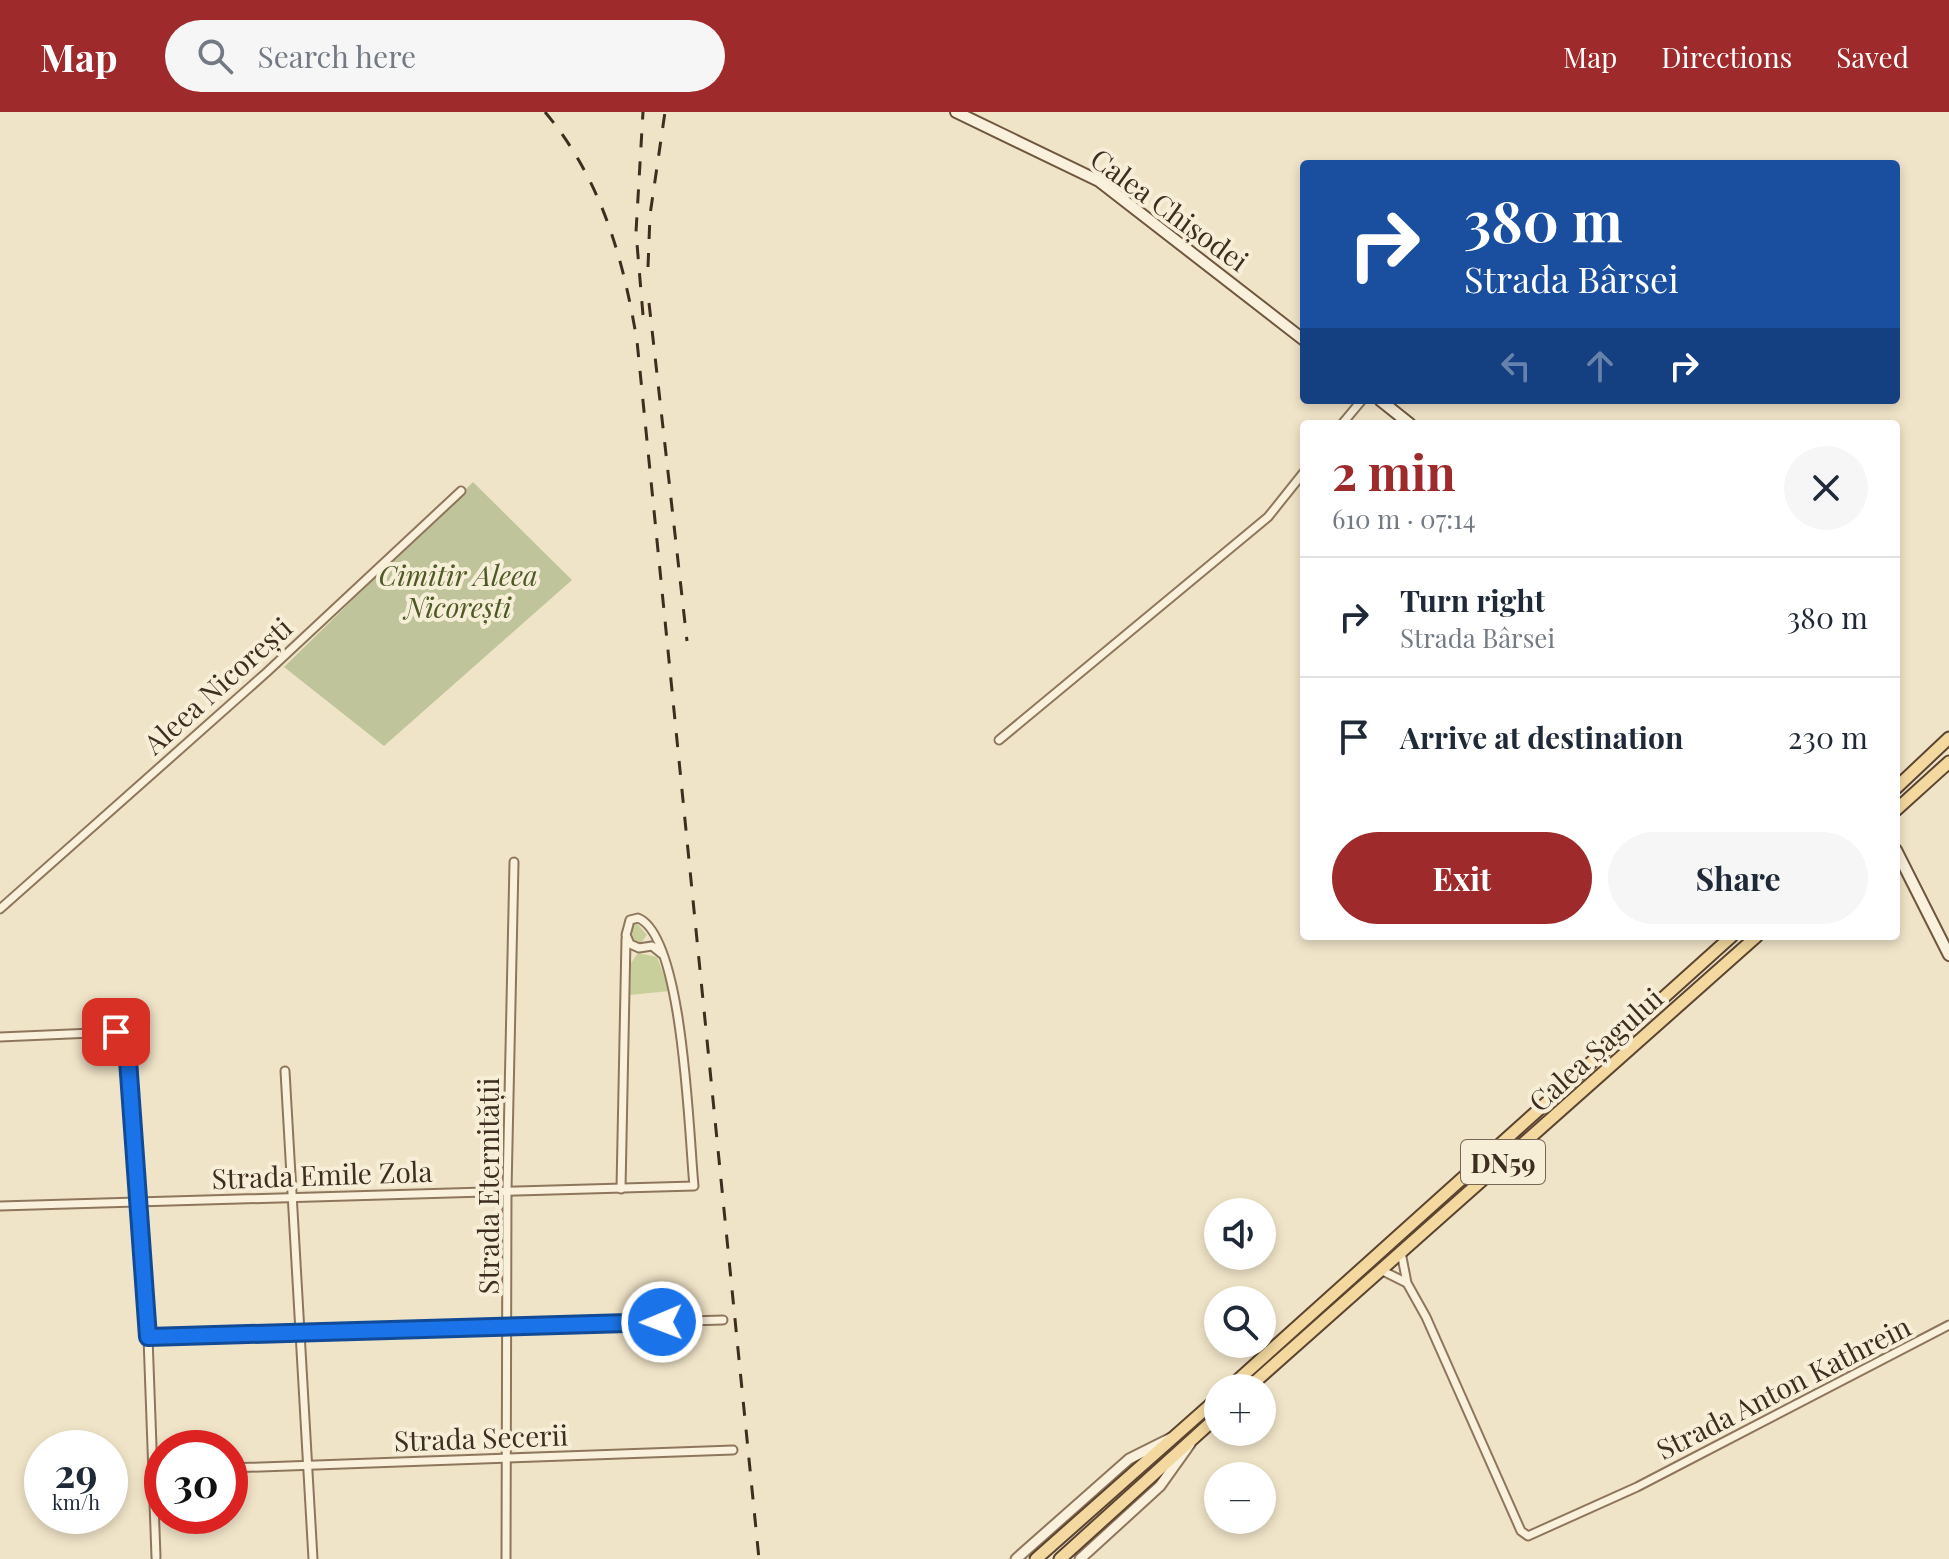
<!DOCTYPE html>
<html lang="en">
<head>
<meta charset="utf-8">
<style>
	:root { --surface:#fff; --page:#f6f6f7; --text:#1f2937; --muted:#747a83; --line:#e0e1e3; --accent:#9e2a2b }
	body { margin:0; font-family:"Playfair Display",serif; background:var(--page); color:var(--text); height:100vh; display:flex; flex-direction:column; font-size:30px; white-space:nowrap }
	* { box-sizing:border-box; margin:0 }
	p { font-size:26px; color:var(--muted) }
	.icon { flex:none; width:44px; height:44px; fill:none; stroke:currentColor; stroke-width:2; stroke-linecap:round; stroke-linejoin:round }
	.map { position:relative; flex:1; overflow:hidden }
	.details { position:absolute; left:1300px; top:308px; width:600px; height:520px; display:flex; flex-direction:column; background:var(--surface); border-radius:8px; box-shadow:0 4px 12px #0003 }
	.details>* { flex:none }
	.top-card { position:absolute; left:1300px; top:48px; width:600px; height:244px; border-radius:8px; box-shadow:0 4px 12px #0003; background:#1a4fa0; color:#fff; overflow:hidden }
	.fabs { position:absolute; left:1204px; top:1086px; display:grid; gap:16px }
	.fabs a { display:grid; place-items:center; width:72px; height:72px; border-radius:50%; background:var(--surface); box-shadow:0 4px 12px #0003; font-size:40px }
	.speed { position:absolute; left:24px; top:1318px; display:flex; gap:16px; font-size:40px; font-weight:700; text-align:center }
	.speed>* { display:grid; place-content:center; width:104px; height:104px; border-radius:50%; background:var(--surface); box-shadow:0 4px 12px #0003; line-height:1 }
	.speed small { font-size:20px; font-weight:400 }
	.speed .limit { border:12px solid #d22; background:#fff; color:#111 }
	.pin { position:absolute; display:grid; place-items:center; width:68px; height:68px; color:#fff; margin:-34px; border-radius:16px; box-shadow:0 4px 12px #0006 }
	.me { position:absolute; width:88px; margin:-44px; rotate:269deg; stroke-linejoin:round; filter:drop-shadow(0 0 6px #0008) }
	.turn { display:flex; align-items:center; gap:28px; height:168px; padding:0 32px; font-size:36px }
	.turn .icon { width:104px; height:104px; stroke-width:2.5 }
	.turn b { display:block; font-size:56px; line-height:68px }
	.lanes { display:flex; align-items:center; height:76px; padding:0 32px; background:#0003; justify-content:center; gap:40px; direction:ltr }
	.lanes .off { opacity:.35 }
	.round { display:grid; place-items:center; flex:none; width:84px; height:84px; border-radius:42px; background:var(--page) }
	.summary { display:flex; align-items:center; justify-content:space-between; height:136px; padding:0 32px }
	h1 { font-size:48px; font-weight:700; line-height:60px; color:var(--accent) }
	.button { display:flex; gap:16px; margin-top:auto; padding:16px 32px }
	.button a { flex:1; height:92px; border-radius:48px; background:var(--accent); color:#fff; font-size:32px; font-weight:700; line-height:92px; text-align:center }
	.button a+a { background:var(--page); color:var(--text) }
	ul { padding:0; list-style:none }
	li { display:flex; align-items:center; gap:24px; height:120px; padding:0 32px; border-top:2px solid var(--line) }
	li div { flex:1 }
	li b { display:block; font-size:30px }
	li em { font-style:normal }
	header { display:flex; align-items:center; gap:48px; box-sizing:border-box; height:112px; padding:0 40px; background:var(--accent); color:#fff }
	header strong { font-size:38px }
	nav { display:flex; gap:44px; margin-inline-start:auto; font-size:28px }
	.search { width:560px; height:72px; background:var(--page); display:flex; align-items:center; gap:20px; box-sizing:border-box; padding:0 28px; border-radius:44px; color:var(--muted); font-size:30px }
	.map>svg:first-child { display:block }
	.green { fill:#c9cf9b }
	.cemetery { fill:#bfc49a }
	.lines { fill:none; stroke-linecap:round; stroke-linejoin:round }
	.minor-casing { stroke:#8d765c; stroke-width:11 }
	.tertiary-casing { stroke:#8d765c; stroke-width:13 }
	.secondary-casing { stroke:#6f573f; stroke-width:14 }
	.primary-casing { stroke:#5b4430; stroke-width:15 }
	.minor { stroke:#faf1dc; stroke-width:7 }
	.tertiary { stroke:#faf1dc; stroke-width:9 }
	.secondary { stroke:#faf1dc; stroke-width:10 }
	.primary { stroke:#f3d9a0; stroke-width:11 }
	.rail { stroke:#3d2e20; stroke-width:3; stroke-dasharray:14 14; stroke-linecap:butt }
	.route-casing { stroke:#114b97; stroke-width:20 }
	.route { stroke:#1a73e8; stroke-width:14 }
	.labels { text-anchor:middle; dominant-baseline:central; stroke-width:8; stroke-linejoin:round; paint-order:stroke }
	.shield { fill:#f7eed8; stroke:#756857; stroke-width:2 }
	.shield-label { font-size:26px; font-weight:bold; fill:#3d2e20 }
	.street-label { font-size:28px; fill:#3d2e20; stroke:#f7eed8 }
	.park-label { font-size:28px; font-style:italic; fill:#4d5a26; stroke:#f7eed8 }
</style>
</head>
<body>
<header>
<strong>Map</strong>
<div class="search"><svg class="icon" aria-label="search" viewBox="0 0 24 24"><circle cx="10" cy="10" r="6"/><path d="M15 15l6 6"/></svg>Search here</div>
<nav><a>Map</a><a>Directions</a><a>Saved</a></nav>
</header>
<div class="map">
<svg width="1949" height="1447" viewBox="0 0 1949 1447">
	<rect width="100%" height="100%" fill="#f0e4c8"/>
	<g class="green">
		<polygon points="636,810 647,823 640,832 632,826 632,814"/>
		<polygon points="638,841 657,845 670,879 630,883 631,851"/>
	</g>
	<polygon class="cemetery" points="473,370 572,468 384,634 284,555"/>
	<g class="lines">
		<defs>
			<g id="minor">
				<polyline points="1342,312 1362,288"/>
				<polyline points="999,628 1268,405 1304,360"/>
				<polyline points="0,797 267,560 461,379"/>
				<polyline points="0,925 116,920 126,928 148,1225 156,1445"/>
				<polyline points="285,959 313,1447"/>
				<polyline points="621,1077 626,827"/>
				<path d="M0 1094 694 1074C689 1027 684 824 638 806L630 808 626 823 630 832 639 836 652 834 662 842"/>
				<polyline points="1401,1140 1407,1171 1426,1205 1521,1419 1528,1424 1637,1375 1949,1213"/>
				<polyline points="1381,1158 1405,1170"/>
				<polyline points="148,1225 723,1208"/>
				<polyline points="230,1356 733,1338"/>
				<polyline points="506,1447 507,1079 514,750"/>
			</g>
			<g id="tertiary">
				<polyline points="1016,1447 1129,1347 1171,1326"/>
				<polyline points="1080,1447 1160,1374 1190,1332"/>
			</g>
			<g id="secondary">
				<polyline points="956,0 1099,69 1304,228"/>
				<polyline points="1380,288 1410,312"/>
				<polyline points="1896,738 1949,843"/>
			</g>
			<g id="primary">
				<polyline points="1896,676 1949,626"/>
				<polyline points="1896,698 1949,650"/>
				<polyline points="1229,1276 1732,824"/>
				<polyline points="1248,1276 1757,824"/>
				<polyline points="1036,1447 1218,1286"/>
				<polyline points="1060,1447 1218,1304"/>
			</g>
		</defs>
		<use href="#minor" class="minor-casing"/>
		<use href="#tertiary" class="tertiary-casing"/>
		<use href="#secondary" class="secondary-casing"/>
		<use href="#primary" class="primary-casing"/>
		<use href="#minor" class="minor"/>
		<use href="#tertiary" class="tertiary"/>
		<use href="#secondary" class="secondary"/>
		<use href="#primary" class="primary"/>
		<g class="rail">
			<path d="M545 0C601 67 623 145 637 229L759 1447"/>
			<polyline points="648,155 650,103 665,0"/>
			<polyline points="649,191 687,529"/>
			<polyline points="643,203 636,120 643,0"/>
		</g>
	</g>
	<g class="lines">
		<defs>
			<polyline id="route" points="116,920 125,925 127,934 148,1225 662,1210"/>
		</defs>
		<use href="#route" class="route-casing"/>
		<use href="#route" class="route"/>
	</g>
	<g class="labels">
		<rect class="shield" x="1461" y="1028" width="84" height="44" rx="6"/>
		<g class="shield-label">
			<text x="1503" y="1050">DN59</text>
		</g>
		<g class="street-label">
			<text transform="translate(1170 97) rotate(36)">Calea Chișodei</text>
			<text transform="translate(217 573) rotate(-42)">Aleea Nicorești</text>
			<text transform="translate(1595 937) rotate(-42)">Calea Șagului</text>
			<text transform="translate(322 1062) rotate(-2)">Strada Emile Zola</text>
			<text transform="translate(487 1074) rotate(-90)">Strada Eternității</text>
			<text transform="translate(1783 1275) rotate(-27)">Strada Anton Kathrein</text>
			<text transform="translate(481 1325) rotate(-2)">Strada Secerii</text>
		</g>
		<g class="park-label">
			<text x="458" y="462">Cimitir Aleea<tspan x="458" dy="32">Nicorești</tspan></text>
		</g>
	</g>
</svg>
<div class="fabs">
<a><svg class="icon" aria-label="sound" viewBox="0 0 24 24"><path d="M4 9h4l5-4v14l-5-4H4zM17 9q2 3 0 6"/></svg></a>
<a><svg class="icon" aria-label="search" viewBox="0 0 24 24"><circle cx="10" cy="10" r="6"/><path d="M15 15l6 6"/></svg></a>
<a>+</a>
<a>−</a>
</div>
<div class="speed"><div>29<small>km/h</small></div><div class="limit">30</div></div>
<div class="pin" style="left:116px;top:920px;background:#d93025"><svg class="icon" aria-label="arrive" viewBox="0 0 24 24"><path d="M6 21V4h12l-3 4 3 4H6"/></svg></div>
<svg class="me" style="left:662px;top:1210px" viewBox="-20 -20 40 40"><circle r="17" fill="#1a73e8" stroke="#fff" stroke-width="3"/><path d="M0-11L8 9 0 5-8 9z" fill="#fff"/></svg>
<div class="top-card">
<div class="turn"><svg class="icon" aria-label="right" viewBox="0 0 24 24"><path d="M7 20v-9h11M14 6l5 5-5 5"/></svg><div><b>380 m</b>Strada Bârsei</div></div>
<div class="lanes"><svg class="icon off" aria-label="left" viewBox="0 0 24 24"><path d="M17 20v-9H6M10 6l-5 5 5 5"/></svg><svg class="icon off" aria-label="ahead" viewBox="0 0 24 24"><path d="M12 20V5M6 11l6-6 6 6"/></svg><svg class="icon" aria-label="right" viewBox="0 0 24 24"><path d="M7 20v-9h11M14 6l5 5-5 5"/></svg></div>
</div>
<section class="details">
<div class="summary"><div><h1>2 min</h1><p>610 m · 07:14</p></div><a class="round"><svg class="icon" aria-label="close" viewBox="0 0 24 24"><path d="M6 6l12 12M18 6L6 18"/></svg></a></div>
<ul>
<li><svg class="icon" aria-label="right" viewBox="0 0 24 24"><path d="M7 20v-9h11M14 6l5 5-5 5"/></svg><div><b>Turn right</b><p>Strada Bârsei</p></div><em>380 m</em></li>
<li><svg class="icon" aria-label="arrive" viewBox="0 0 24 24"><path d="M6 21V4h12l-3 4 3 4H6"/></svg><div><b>Arrive at destination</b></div><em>230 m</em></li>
</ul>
<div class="button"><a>Exit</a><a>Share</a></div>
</section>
</div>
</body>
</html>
